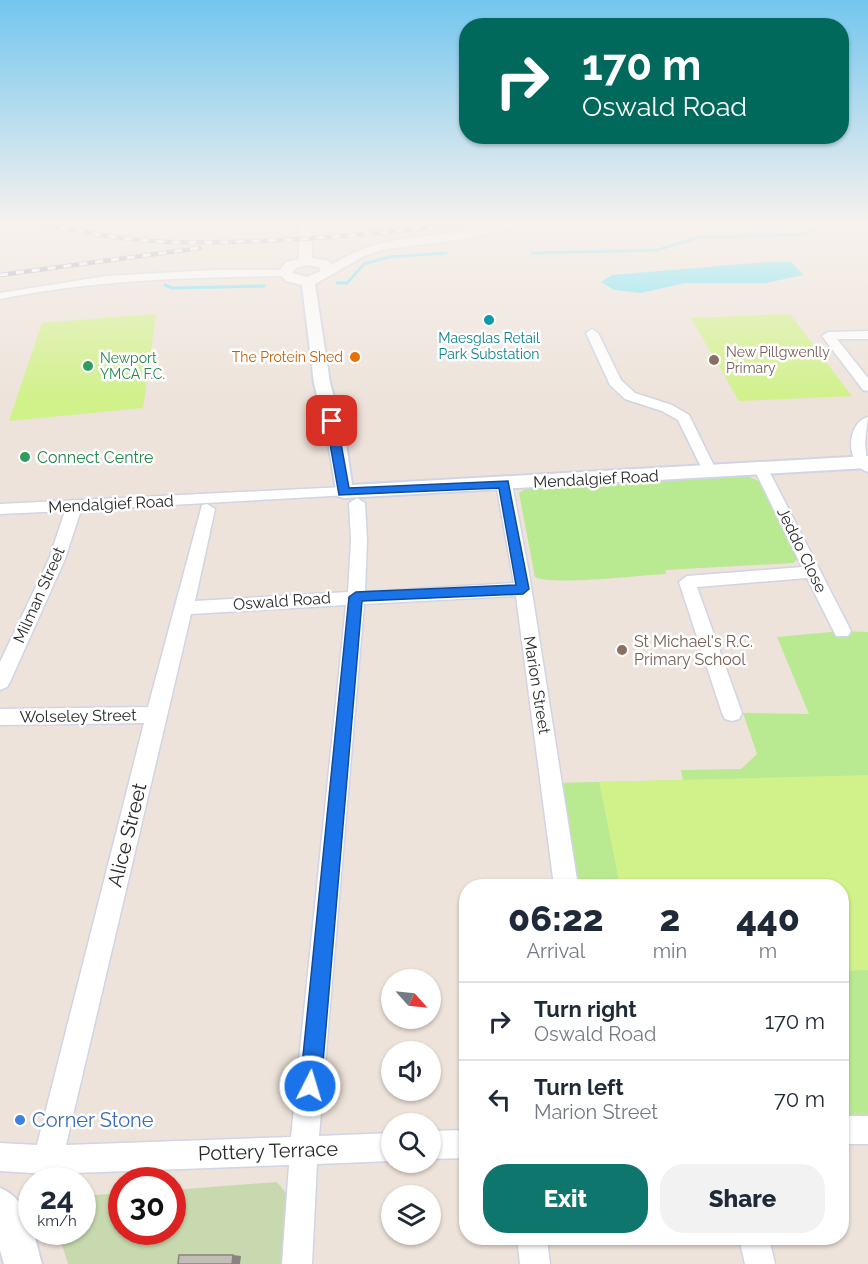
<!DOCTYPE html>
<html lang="en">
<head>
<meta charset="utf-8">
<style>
	:root { --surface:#fff; --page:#f2f2f3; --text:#1f2937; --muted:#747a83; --line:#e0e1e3; --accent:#0f766e }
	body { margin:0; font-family:Raleway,sans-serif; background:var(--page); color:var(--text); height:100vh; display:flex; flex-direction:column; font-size:22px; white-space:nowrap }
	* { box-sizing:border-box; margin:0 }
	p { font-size:20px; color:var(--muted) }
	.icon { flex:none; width:33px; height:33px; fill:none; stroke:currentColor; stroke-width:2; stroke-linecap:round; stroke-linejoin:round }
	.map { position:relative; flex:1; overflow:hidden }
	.drawer { position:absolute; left:459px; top:879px; width:390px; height:366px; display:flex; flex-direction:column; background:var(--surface); border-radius:24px; box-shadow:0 2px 4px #0004 }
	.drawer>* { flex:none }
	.guide { position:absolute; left:459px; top:18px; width:390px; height:126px; border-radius:24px; box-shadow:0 2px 4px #0004; background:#00695c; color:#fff; overflow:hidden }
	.needle { width:39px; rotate:117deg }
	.tools { position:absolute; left:381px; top:969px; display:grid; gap:12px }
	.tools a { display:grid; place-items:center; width:60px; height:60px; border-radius:50%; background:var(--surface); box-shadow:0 2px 4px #0004; font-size:30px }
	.speed { position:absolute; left:18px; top:1167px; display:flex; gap:12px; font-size:30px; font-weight:700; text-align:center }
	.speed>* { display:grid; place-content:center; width:78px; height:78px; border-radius:50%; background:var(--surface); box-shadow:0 2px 4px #0004; line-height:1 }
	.speed small { font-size:15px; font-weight:400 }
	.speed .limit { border:9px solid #d22; background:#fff; color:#111 }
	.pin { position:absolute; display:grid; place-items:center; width:51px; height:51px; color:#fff; margin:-26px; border-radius:12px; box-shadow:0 3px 9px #0006 }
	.me { position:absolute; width:66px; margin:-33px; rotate:5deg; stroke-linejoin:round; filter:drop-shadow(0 0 4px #0008) }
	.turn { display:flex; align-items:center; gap:21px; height:126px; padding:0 24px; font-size:27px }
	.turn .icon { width:78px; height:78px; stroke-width:2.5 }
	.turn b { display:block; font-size:42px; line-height:51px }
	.eta { display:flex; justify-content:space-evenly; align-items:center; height:102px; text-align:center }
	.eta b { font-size:36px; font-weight:800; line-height:42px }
	.action { display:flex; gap:12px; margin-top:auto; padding:12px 24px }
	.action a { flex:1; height:69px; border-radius:24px; background:var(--accent); color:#fff; font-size:24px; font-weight:800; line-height:69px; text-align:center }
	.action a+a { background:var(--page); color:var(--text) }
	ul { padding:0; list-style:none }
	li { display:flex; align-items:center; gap:18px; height:78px; padding:0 24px; border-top:2px solid var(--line) }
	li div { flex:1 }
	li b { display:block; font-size:22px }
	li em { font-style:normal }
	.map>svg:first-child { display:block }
	.green { fill:#b9e991 }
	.cemetery { fill:#c8d9af }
	.pitch { fill:#d1f18b }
	.water { fill:#63e2f9 }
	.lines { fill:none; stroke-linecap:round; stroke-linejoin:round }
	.stream { stroke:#63e2f9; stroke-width:3 }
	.minor-casing { stroke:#cfd5e4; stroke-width:3 }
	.tertiary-casing { stroke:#cfd5e4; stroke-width:4 }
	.minor { fill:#fff; fill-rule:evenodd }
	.tertiary { fill:#fff; fill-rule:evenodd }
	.rail-casing { stroke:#9ca3b6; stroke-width:4.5 }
	.rail { stroke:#fff; stroke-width:3; stroke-dasharray:8; stroke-linecap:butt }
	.shaded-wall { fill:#898480 }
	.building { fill:#c4bdb7; stroke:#898480; stroke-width:1.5 }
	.route { fill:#1a73e8; stroke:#114b97; stroke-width:1.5 }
	.culture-dot { fill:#0f9aa8; stroke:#fff; stroke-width:2 }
	.food-dot { fill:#e8710a; stroke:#fff; stroke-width:2 }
	.education-dot { fill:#8d6e63; stroke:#fff; stroke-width:2 }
	.leisure-dot { fill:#2e9e5b; stroke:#fff; stroke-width:2 }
	.shop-dot { fill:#3f7fe0; stroke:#fff; stroke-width:2 }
	.labels { text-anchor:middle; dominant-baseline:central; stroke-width:5; stroke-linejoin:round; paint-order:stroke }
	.far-culture-label { font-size:14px; fill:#0d838f; stroke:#fff }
	.far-education-label { font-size:14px; fill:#785e54; stroke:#fff; text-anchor:start }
	.far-food-label { font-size:14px; fill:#c56008; stroke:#fff; text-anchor:end }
	.far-leisure-label { font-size:14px; fill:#27864d; stroke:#fff; text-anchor:start }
	.leisure-label { font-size:16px; fill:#27864d; stroke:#fff; text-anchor:start }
	.street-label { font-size:16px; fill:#292929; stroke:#fff }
	.education-label { font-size:16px; fill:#785e54; stroke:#fff; text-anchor:start }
	.near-street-label { font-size:20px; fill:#292929; stroke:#fff }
	.near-shop-label { font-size:20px; fill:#366cbe; stroke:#fff; text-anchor:start }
</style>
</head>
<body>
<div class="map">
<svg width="868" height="1264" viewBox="0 0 868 1264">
	<rect width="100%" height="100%" fill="#ede3da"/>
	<g class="green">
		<path d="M747 476 759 481 764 489 799 558 793 563 665 570 666 574C642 575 552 586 535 577L519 493 527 488Z"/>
		<polygon points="842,631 868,632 868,1130 842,1131 842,886 566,886 552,783 683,780 681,770 741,769 757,754 743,713 809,714 777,637"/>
	</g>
	<polygon class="cemetery" points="277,1182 290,1198 284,1264 68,1264 58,1232 82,1232 83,1196 121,1193 122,1232 172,1232 173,1190"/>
	<g class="pitch">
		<polygon points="156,314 143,408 9,421 42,323"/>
		<polygon points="790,314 852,396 739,401 691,318"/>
		<polygon points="868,775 868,970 842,971 842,886 620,886 599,782"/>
	</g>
	<polygon class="water" points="767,262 791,262 803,275 766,283 685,283 641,293 614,290 601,282 612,275"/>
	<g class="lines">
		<g class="stream">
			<polyline points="532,253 657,250 700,237 799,235 812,231"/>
			<polyline points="337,283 347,283 364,264 389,257 446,253"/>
			<polyline points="165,285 172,288 264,286"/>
		</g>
		<defs>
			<g id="minor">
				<path d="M213 270H285L290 273 285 276C189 277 94 280 0 299V293L106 276Z"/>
				<polygon points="592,329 598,333 621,380 635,393 672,405 689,415 717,472 715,475 705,475 678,420 662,411 625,399 610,385 586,333"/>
				<polygon points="868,331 868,339 837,339 868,378 868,391 863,390 822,336 828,332"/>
				<path d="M868 417 865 443 868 472C846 466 845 423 868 417Z"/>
				<polygon points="761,464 768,469 851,631 848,636 836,636 807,578 697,587 742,713 739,719 732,721 725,719 722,713 679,582 687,576 802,567 754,469"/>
				<path d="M504 479 512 484 529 573 578 886H554L516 596 364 604 319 1136 392 1133V1161L317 1164 312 1264H282L289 1165 48 1174 0 1171V1143L37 1145 144 723 0 725V709L148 707 202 505 207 504 215 509 195 601 348 592 351 541 349 503 357 498 365 503 367 541 365 592 514 583 496 484ZM346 605 291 1137 66 1145 191 614Z"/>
				<polygon points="344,487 352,492 349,495 81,510 65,559 10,682 7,687 0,690 0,662 49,559 65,511 0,514 0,504"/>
				<rect x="842" y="1116" width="26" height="28"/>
				<polygon points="466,1130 466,1158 430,1159 430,1131"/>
				<polygon points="517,1238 547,1238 550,1264 520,1264"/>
				<polygon points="739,1238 769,1238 775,1264 745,1264"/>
			</g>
			<g id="tertiary">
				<path d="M299 222H311L312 258 329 261 331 265C376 238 408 239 458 232 485 228 509 222 536 222L462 239 381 250 366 255 315 284 330 383 345 436 352 485 868 456V468L344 498 337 496 327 436 314 383 302 285 286 281 278 272 286 262 299 259ZM306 265 319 267 321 271 307 277 292 273 296 268Z"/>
				<path d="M0 1188C30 1200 34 1236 42 1264H4L0 1250Z"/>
			</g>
		</defs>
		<use href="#minor" class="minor-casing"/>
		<use href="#tertiary" class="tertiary-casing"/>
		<use href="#minor" class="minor"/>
		<use href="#tertiary" class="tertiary"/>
		<defs>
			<g id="rail">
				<path d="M30 222C76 230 123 241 171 242 269 244 375 235 472 222"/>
				<polyline points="0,275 200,248"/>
			</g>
		</defs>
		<use href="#rail" class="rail-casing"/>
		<use href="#rail" class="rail"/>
	</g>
	<polygon class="shaded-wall" points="233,1255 241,1256 240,1264 232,1264"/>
	<polygon class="building" points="179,1255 233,1255 232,1264 178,1264"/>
	<linearGradient id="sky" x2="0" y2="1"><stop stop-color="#73c6ef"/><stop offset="0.56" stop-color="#f7f2ee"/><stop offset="1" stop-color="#f7f2ee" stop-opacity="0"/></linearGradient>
	<rect width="868" height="399" fill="url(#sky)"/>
	<polygon class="route" points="332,417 337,421 349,488 508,481 529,589 523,594 362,601 321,1086 318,1093 310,1096 303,1093 300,1086 349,597 356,592 516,585 499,488 339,495 326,421"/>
	<circle class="culture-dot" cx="489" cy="320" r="6"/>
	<circle class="food-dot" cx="355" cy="357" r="6"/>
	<g class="education-dot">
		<circle cx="714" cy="360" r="6"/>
		<circle cx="622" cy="650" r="6"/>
	</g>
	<g class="leisure-dot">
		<circle cx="88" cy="366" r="6"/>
		<circle cx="25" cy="457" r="6"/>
	</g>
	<circle class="shop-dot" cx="20" cy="1120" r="6"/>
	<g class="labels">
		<g class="far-culture-label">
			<text x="489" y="338">Maesglas Retail<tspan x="489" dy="16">Park Substation</tspan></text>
		</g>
		<g class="far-education-label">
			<text x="726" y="352">New Pillgwenlly<tspan x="726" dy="16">Primary</tspan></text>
		</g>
		<g class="far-food-label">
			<text x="343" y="357">The Protein Shed</text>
		</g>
		<g class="far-leisure-label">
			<text x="100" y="358">Newport<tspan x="100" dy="16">YMCA F.C.</tspan></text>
		</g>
		<g class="leisure-label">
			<text x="37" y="457">Connect Centre</text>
		</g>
		<g class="street-label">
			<text transform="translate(596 479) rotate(-3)">Mendalgief Road</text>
			<text transform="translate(111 504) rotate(-3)">Mendalgief Road</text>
			<text transform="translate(802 550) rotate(64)">Jeddo Close</text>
			<text transform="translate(39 595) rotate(-66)">Milman Street</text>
			<text transform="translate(282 601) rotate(-4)">Oswald Road</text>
			<text transform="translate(537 685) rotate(81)">Marion Street</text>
			<text transform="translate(78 716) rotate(-1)">Wolseley Street</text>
		</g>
		<g class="education-label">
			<text x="634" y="641">St Michael's R.C.<tspan x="634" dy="18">Primary School</tspan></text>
		</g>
		<g class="near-street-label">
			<text transform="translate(127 835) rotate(-76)">Alice Street</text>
			<text transform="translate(268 1151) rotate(-2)">Pottery Terrace</text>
		</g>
		<g class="near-shop-label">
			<text x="32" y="1120">Corner Stone</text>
		</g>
	</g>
</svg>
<div class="tools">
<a><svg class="needle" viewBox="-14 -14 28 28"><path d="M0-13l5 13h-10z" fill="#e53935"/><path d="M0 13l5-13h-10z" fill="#747a83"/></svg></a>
<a><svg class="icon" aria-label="sound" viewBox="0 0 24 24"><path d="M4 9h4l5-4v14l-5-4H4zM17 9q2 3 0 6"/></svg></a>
<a><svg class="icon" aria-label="search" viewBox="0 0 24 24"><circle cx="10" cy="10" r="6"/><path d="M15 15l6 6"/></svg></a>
<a><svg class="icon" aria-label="layers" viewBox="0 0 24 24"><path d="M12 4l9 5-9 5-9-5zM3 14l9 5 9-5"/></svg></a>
</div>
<div class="speed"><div>24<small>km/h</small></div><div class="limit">30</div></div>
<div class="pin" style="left:332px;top:421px;background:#d93025"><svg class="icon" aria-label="arrive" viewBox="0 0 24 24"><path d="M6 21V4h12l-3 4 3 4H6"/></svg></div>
<svg class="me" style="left:310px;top:1086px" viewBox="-20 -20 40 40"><circle r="17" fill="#1a73e8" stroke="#fff" stroke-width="3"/><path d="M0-11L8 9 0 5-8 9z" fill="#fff"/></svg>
<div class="guide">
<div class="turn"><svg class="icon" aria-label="right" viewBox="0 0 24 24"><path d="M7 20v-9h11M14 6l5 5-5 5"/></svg><div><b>170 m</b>Oswald Road</div></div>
</div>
<section class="drawer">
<div class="eta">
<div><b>06:22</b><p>Arrival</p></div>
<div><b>2</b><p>min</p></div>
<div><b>440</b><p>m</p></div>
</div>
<ul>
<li><svg class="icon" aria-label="right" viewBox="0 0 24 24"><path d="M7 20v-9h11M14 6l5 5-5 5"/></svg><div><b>Turn right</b><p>Oswald Road</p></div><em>170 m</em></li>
<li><svg class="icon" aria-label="left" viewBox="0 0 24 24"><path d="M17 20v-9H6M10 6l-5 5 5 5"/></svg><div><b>Turn left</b><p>Marion Street</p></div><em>70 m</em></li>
</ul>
<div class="action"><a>Exit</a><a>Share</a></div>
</section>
</div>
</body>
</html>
